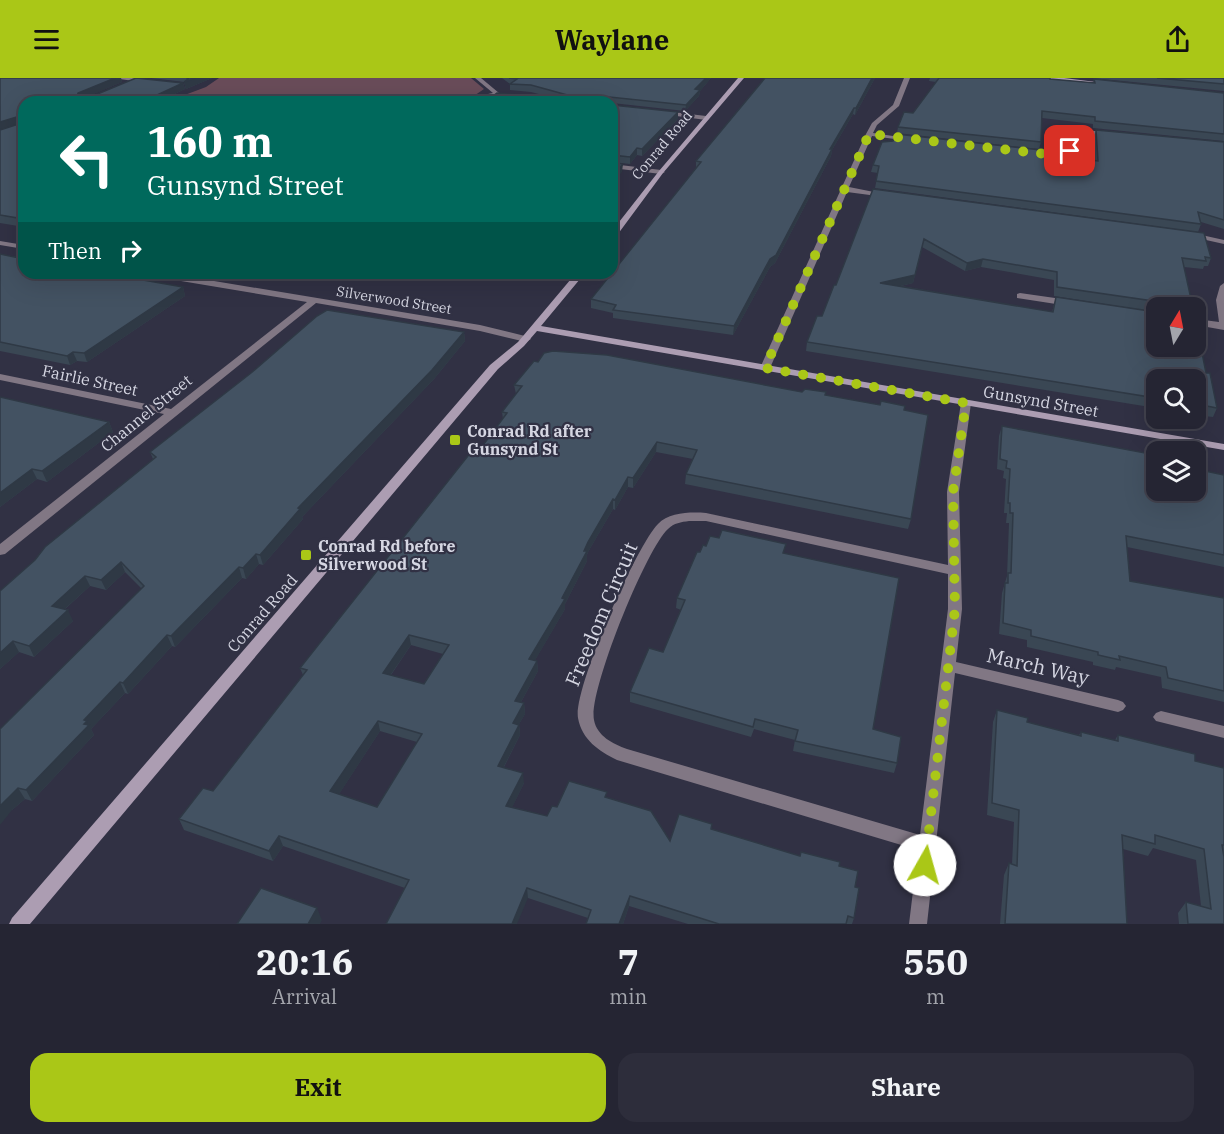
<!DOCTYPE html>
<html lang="en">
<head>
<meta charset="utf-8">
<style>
	:root { --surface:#252533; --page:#2d2d3b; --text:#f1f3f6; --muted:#a3a5ac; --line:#42424e; --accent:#aac717 }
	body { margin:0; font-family:"IBM Plex Serif",serif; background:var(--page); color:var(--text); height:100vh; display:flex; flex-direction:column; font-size:22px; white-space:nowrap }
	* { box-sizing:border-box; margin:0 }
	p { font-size:20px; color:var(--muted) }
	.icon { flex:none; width:33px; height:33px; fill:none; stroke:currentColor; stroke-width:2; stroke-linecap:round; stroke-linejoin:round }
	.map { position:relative; height:846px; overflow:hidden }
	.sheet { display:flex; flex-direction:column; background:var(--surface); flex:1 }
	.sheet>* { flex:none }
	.top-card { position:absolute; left:18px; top:18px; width:600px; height:183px; border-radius:18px; box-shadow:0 6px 24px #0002,0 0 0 2px var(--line); background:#00695c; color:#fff; overflow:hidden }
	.needle { width:39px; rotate:10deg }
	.buttons { position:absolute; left:1146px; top:219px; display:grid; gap:12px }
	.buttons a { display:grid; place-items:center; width:60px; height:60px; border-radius:12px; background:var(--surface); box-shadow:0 6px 24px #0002,0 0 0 2px var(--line); font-size:30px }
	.pin { position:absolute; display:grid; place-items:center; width:51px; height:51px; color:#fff; margin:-26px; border-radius:12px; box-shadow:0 3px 9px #0006 }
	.me { position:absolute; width:66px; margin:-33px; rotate:7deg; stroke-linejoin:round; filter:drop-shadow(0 0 4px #0008) }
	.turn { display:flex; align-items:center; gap:21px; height:126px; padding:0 30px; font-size:27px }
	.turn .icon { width:78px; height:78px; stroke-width:2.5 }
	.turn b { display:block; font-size:42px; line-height:51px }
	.then { display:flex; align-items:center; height:57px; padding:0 30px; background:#0003; gap:12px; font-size:22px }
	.eta { display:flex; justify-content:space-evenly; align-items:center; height:102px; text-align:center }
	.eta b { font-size:36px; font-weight:700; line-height:42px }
	.primary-button { display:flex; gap:12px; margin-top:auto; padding:12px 30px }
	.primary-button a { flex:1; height:69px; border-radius:18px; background:var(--accent); color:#111; font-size:24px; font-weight:700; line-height:69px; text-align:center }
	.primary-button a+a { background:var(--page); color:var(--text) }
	header { display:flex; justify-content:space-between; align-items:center; height:78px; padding:0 30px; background:var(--accent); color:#111; font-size:27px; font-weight:700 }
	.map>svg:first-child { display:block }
	.green { fill:#694c59 }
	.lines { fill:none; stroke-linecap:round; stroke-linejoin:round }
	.street { fill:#817784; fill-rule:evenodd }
	.secondary { fill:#ac9db2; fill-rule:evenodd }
	.wall { fill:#3a4754; fill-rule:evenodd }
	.shaded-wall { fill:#2f3945 }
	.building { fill:#435262; stroke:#2f3945; stroke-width:1.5; fill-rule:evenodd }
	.route { stroke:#aac717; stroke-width:10; stroke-dasharray:0 18 }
	.poi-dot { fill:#aac717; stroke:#313144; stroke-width:2 }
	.labels { text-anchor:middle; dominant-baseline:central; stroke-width:4.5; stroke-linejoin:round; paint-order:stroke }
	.far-street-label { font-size:14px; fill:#d5d6e2; stroke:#313144 }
	.street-label { font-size:16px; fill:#d5d6e2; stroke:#313144 }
	.poi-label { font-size:16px; font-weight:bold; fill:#d5d6e2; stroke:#313144; text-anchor:start }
	.near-street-label { font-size:20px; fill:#d5d6e2; stroke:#313144 }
</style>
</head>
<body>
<header><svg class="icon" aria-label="menu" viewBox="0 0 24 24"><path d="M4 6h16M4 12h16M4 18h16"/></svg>Waylane<svg class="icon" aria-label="share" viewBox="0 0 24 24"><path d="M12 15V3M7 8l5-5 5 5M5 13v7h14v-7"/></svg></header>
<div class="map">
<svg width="1224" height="846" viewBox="0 0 1224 846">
	<rect width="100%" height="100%" fill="#313144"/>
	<polygon class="green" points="219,0 471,0 484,11 465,24 166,24 206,9"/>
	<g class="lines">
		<g class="street">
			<polygon points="113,0 134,0 150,3 147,5"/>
			<polygon points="475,0 481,0 499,15 514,18 511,20 490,19 475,24 468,24 478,18 493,15"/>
			<polygon points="904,0 910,0 899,28 877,47 873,55 913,61 910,63 872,58 849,109 889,117 885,119 847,114 770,290 765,293 761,292 760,290 866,56 872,45 893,27"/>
			<polygon points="664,33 706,38 709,40 706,42 662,36"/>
			<polygon points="1071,53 1111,53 1114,55 1111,57 1074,57 1073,74 1067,78 1026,76 1023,74 1026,72 1066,74 1068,55"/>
			<polygon points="612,86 661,92 665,94 661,96 612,90"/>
			<polygon points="1188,154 1224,162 1224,166 1188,158"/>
			<polygon points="0,163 24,167 24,171 0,167"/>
			<polygon points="147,195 166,195 480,247 529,259 531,261 526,264 480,253 316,225 5,476 0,477 0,466 164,336 0,302 0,296 171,331 307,224 151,198"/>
			<polygon points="1224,205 1224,252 1196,247 1196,241 1219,244 1216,222 1220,208"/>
			<polygon points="1020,215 1069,222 1074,225 1069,228 1017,220 1017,216"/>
			<path d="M966 322 971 325 959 414 962 531 956 584 1118 622 1123 624 1126 628 1123 632 1118 634 955 595 927 846H909L918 772 617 682C599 673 582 662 578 640 573 612 636 468 658 446 669 434 691 434 706 435L948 487 947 414 961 325ZM689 443H706L948 496V531L920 757 627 671C613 666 597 658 594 642 588 614 646 471 668 451 674 445 681 444 689 443Z"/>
			<polygon points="1161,633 1224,648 1224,660 1156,643 1153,639 1156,635"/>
		</g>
		<g class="secondary">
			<polygon points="738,0 744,0 663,95 615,160 612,160 612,153 659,93"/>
			<polygon points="1043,0 1064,0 1112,6 1109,8"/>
			<polygon points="576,195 585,195 541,248 1224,366 1224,372 537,253 524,268 498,291 30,846 9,846 12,840 490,287 518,264"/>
		</g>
	</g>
	<g class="wall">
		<polygon points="0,0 121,0 122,4 86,19 88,20 136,0 183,5 185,11 158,24 24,24 24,149 0,145 0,52 22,45 0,52"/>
		<polygon points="151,0 212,0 186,11 184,4"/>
		<polygon points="502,0 711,0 700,13 699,18 685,33 612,25 612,24 485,24 554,20 531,14 510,12 510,6"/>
		<polygon points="875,0 855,37 853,36 832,72 831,78 775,185 770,189 733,257 613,240 613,235 591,230 591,221 696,91 696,83"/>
		<polygon points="930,0 1050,0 1050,1 1093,5 1094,1 1224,15 1224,63 1093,50 1093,46 1042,40 1041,64 1039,71 897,55 898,49 913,35 936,4 929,3"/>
		<polygon points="1092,0 1224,0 1224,13"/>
		<polygon points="612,27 678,41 642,78 637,77 630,86 612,84"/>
		<polygon points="1096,52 1224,64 1224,151 1201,144 1201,146 1198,154 875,110 878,95 871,94 873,87 1041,77 1095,83 1094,59"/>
		<polygon points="873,111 1211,180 1208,188 1204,188 1203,191 1184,189 1193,230 1156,230 1156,234 1054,218 1054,202 981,189 965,193 922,169 913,205 901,208 1052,234 1056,219 1206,295 1217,330 1213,339 1196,337 1196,302 1156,302 1156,330 806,273 807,264 822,238 836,207"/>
		<polygon points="0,176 183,209 185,218 87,284 77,283 70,287 0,273"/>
		<polygon points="464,254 465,263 434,301 302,439 303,441 263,487 259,486 246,501 242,500 175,569 172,568 128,616 125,615 91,651 94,657 32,723 25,721 12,732 0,651 142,511 125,494 106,512 90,508 64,532 73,543 34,579 19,574 0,591 0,513 153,381 150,374"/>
		<path d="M514 307 802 314 826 318 904 332 911 441 908 451 685 406 686 396 693 381 656 374 633 410 628 409 615 432 613 431 588 474 587 477V483L565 526V531L535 582 537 583 538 593 521 624 524 625 525 636 519 646 520 657 504 689 524 705 512 729 547 738 557 729 607 720 670 763 712 746V751L800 778 839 788 855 809 854 840 852 846H688L629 828 623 846H586L588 840 528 820 405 810 283 768 273 783 184 752 179 741 213 713 303 597 300 590 481 370 503 341 502 334 516 316ZM411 567 443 576 424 606 391 597ZM380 653 417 664 377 729 339 716Z"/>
		<polygon points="0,319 109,344 113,354 47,404 37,401 0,429"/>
		<polygon points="1002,348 1224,397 1224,489 1127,469 1130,503 1224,520 1224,624 1162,610 1161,599 1116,589 1115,592 1093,587 1093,584 1027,569 1027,562 999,556 1002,515 1007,498 1009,445 1006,445 1007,435 1004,435 1006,401 1003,400 1004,393 997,391 999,358"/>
		<polygon points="706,468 784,475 873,651 897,685 894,695 793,673 795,662 754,651 751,659 630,624 630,614 663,574 681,532 676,530 677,520 700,474"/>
		<polygon points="997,632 1027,644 1079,657 1081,654 1115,662 1118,657 1195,683 1224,690 1224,846 1179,846 1178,835 1186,824 1201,828 1196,782 1153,770 1148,778 1123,771 1127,846 1000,846 1004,797 1009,785 1012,786 1014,744 987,737 993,644"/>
	</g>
	<g class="shaded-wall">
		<polygon points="115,0 121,0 122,4 80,22 77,19 78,15"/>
		<polygon points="195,0 212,0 186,11 184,4"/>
		<polygon points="706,0 711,0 700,13 699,18 685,33 686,27 695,11"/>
		<polygon points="872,0 875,0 855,37 856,30"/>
		<polygon points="183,5 185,11 158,24 142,24"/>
		<polygon points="854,30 853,36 832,72 831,78 775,185 770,189 733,257 734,248 830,71"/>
		<polygon points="678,34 678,41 642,78 642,71"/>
		<polygon points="23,37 24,45 0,52 0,44"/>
		<polygon points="637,70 637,77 630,86 630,79"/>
		<polygon points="623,86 622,94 612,105 612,97"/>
		<polygon points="922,169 913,205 879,213 880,205"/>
		<polygon points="983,181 981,189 965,193 967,185"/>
		<polygon points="183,209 185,218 87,284 84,275"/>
		<polygon points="464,254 465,263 434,301 302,439 303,441 263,487 260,477 298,430"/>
		<polygon points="73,274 77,283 70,287 67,278"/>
		<polygon points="109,344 113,354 47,404 42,393"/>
		<polygon points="657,364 656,374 633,410 633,400"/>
		<polygon points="32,391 37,401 0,429 0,415"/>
		<polygon points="628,399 628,409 615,432 615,422"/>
		<polygon points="613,421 613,431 588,474 587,477 587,483 565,526 565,531 530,591 529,581 562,520 588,464"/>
		<polygon points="256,476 259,486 246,501 243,490"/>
		<polygon points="121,484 125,494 106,512 101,502"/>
		<polygon points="239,489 242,500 175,569 171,558"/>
		<polygon points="85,498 90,508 57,538 52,528"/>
		<polygon points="68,532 73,543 34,579 29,568"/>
		<polygon points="167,557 172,568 128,616 123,605"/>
		<polygon points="409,557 411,567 385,605 383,595"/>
		<polygon points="13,563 19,574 0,591 0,575"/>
		<polygon points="537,583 538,593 516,633 515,623"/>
		<polygon points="120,604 125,615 91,651 94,657 32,723 26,712 84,642"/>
		<polygon points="524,625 525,636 514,655 513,645"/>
		<polygon points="378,643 380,653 334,724 330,713"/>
		<polygon points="519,647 520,657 499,698 498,688"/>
		<polygon points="523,695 524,705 508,738 506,728"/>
		<polygon points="18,710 25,721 12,732 0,747 0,728"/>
		<polygon points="279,758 283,768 273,783 269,773"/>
		<polygon points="527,810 528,820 517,846 512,846"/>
		<polygon points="630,818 629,828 623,846 619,846"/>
		<polygon points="317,830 322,842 320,846 308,846"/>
	</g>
	<g class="building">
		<polygon points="0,0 115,0 78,15 77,19 88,20 136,0 183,5 142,24 24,24 24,141 0,137 0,52 22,45 23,37 0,44"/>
		<polygon points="187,0 195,0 184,4 188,1"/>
		<polygon points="509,0 706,0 695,11 700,12 686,27 610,19 611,24 485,24 497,15 554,20 571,18 531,7 510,6 517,1"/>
		<polygon points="765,0 872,0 856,30 854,30 830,71 832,71 776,177 770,181 734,248 613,232 616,227 591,221 701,84 696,83"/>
		<polygon points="939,0 1050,0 1050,1 1095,5 1094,1 1224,15 1224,56 1095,43 1095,39 1042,33 1041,64 898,49 904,34 913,35"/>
		<polygon points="1157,0 1224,0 1224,6"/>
		<polygon points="612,27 678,34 642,71 637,70 630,79 612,77"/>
		<polygon points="1096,52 1224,64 1224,142 1198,134 1201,146 876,103 879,88 873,87 882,64 893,63 896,56 1041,72 1041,77 1098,83"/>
		<polygon points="612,85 623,86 612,97"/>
		<polygon points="873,111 1204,155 1211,180 1205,179 1206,183 1182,180 1193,230 1161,230 1160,224 1057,209 1057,194 983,181 967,185 924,161 915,197 880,205 1053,234 1056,219 1156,234 1156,268 1196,268 1196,244 1206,295 1210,295 1217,330 1196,326 1196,302 1156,302 1156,320 807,264 817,238 822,238 834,207 836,207"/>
		<polygon points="0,176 24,181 24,195 103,195 183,209 84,275 73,274 67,278 0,264"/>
		<polygon points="327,232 464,254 432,292 298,430 300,431 260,477 256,476 243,490 239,489 171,558 167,557 123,605 120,604 84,642 87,643 84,646 89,647 26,712 18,710 0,728 0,651 144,508 121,484 101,502 85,498 52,528 68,532 29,568 13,563 0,575 0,513 35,482 45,469 156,379 150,374 251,295 317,238"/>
		<path d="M553 273 607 277 802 314 805 311 826 314 825 317 880 327 881 323 905 328 904 332 928 337 911 441 686 396 697 372 657 364 633 400 628 399 615 422 613 421 588 464 584 473H587L562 520 565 521 529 581 537 583 515 623 524 625 513 645 519 647 498 688 523 695 506 728 547 738 552 728 557 729 569 703 607 714 605 719 651 733 670 763 679 736 712 746 711 751 800 778 801 774 840 784 839 788 858 793 855 809 859 810 854 840 848 838 846 846H719L630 818 619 846H586L591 832 527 810 512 846H386L409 802 279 758 269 773 179 741 203 710 213 713 307 592 300 590 475 369 481 370 507 335 502 334 522 308 514 307 534 283 538 284 544 275ZM409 557 449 567 424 606 383 595ZM378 643 422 656 377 729 330 713Z"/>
		<polygon points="0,319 109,344 42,393 32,391 0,415"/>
		<polygon points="1002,348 1156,377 1156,412 1196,412 1196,384 1199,384 1201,392 1224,397 1224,477 1126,458 1130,503 1224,520 1224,613 1168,600 1166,589 1119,578 1120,582 1098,577 1098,574 1031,558 1031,552 1003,545 1005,505 1008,505 1008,495 1011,495 1013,435 1010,435 1010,425 1008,425 1010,391 1006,390 1007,383 1000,381"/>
		<polygon points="722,452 786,466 783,475 899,500 873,651 901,659 897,685 795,663 798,652 755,641 753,649 630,614 649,570 663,574 685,522 677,520 697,474 700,474 703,467 706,468 710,458 719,460"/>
		<polygon points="997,632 1028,640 1027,644 1081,658 1081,654 1118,663 1118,657 1195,676 1195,683 1224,690 1224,767 1222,767 1224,779 1224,846 1188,846 1186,824 1211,831 1204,771 1155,757 1155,766 1122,757 1127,846 1005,846 1009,785 1017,788 1019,732 992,725"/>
		<polygon points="261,810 317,830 308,846 237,846"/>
	</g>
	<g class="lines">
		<polyline class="route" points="925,787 955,531 953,414 966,325 765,290 869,56 1045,76 1063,77 1070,73"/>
	</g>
	<g class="poi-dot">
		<rect x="449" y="356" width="12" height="12" rx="3"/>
		<rect x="300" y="471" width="12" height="12" rx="3"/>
	</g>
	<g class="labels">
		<g class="far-street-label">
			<text transform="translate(662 67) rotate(-50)">Conrad Road</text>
			<text transform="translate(394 222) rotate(9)">Silverwood Street</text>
		</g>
		<g class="street-label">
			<text transform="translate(90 302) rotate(12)">Fairlie Street</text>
			<text transform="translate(1041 323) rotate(10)">Gunsynd Street</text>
			<text transform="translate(146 335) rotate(-39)">Channel Street</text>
			<text transform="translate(262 535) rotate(-49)">Conrad Road</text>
		</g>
		<g class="poi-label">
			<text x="467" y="353">Conrad Rd after<tspan x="467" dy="18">Gunsynd St</tspan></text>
			<text x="318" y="468">Conrad Rd before<tspan x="318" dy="18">Silverwood St</tspan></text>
		</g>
		<g class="near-street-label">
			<text transform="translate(601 536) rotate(-67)">Freedom Circuit</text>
			<text transform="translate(1038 588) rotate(13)">March Way</text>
		</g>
	</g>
</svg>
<div class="buttons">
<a><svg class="needle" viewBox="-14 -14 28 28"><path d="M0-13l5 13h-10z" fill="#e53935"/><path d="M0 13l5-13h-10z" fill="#a3a5ac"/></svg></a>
<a><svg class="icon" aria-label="search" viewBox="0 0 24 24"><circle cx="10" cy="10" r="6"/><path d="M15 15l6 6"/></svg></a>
<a><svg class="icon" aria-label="layers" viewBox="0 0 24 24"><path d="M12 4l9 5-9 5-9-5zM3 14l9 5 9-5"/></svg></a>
</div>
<div class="pin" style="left:1070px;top:73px;background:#d93025"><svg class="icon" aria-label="arrive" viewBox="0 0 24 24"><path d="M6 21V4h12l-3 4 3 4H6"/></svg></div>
<svg class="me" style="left:925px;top:787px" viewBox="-20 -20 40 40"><circle r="19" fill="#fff"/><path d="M0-13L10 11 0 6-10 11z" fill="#aac717"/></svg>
<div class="top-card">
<div class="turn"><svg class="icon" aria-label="left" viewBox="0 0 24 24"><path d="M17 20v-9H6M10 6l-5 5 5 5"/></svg><div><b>160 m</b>Gunsynd Street</div></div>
<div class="then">Then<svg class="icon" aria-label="right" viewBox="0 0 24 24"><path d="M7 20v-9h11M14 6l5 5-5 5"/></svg></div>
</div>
</div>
<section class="sheet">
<div class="eta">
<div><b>20:16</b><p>Arrival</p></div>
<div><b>7</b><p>min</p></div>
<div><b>550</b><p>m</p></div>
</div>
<div class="primary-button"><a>Exit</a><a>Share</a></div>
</section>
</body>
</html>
